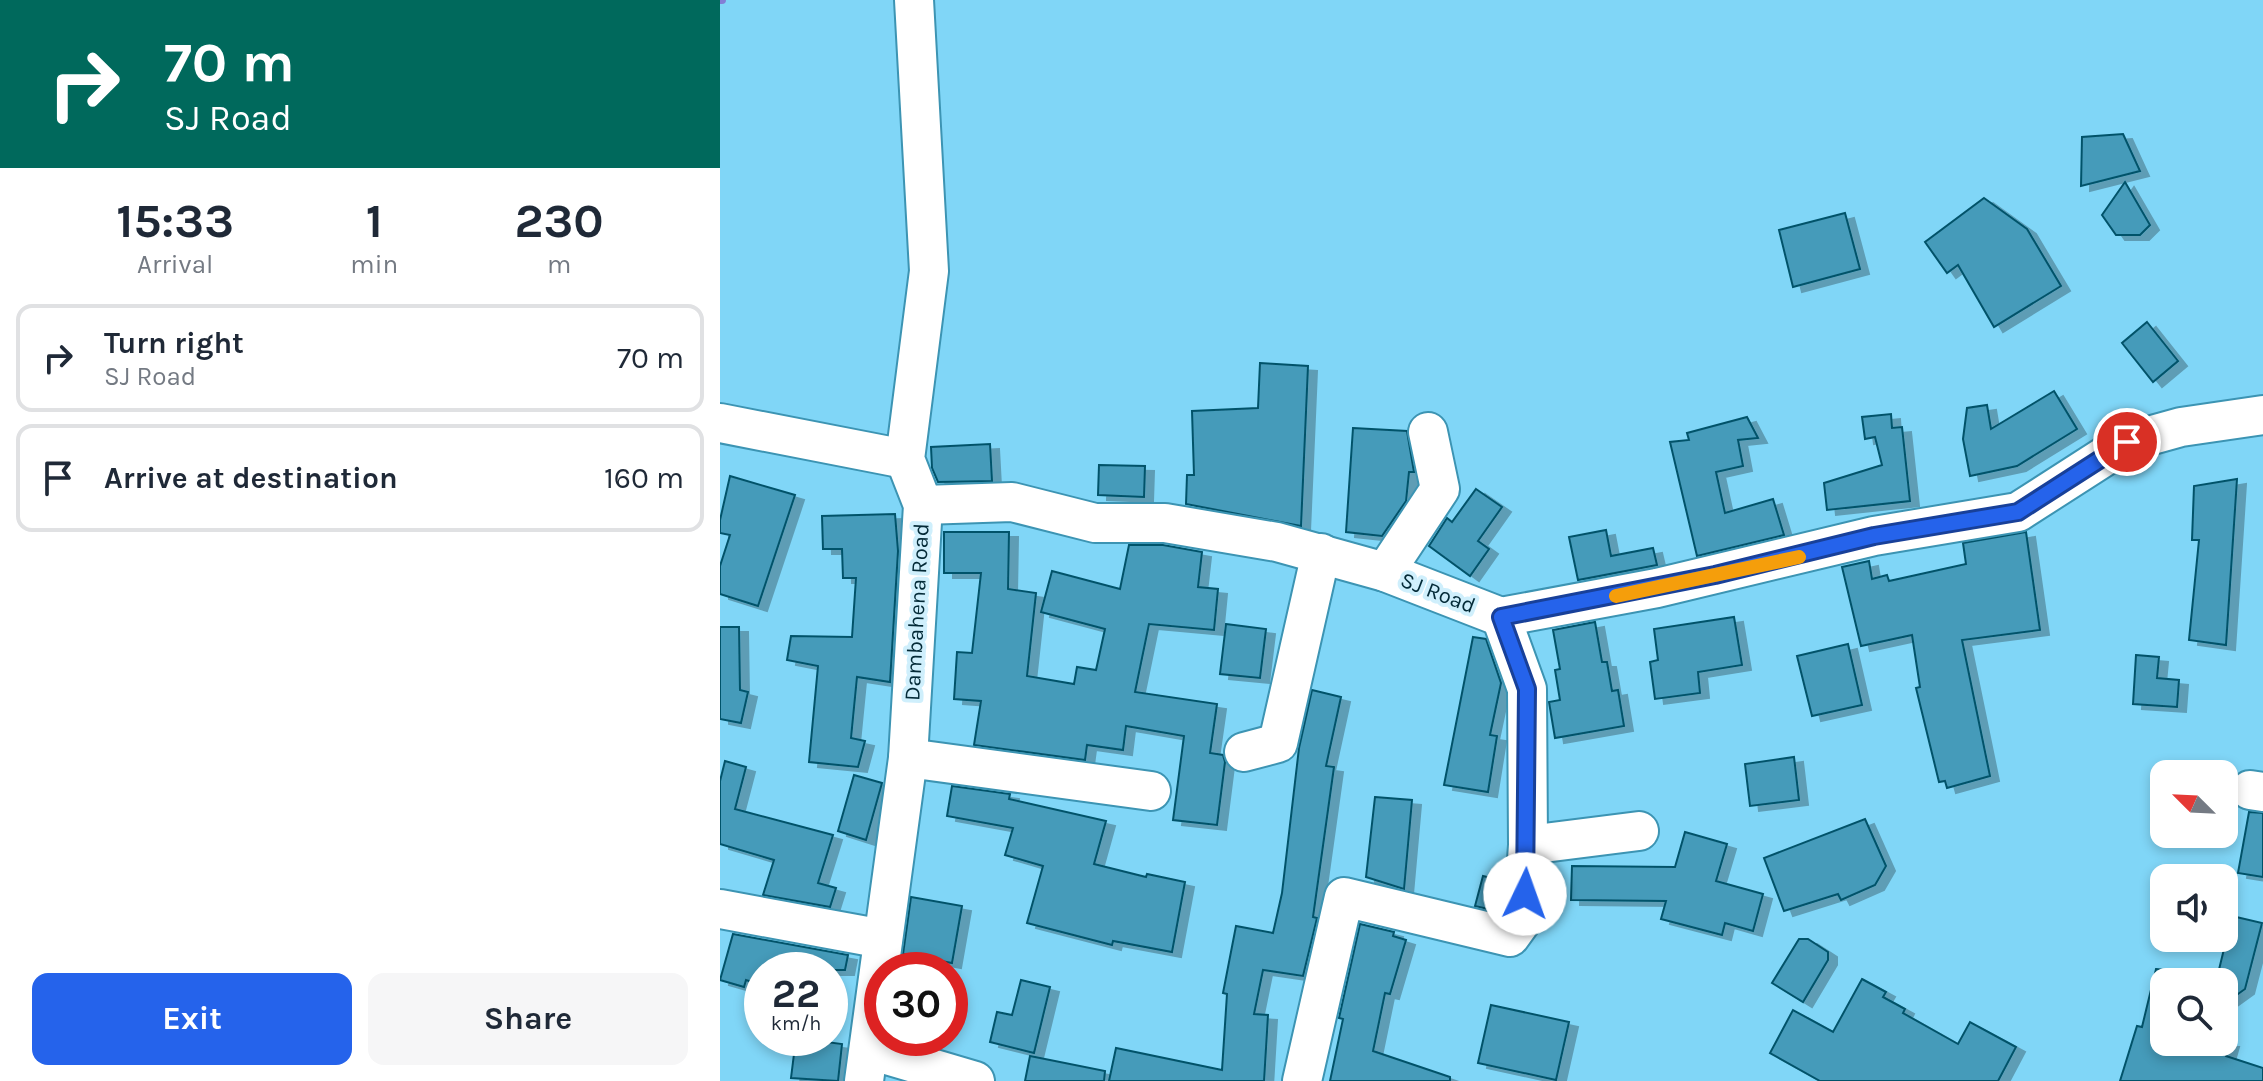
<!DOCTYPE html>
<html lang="en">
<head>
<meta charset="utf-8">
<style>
	:root { --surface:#fff; --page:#f6f6f7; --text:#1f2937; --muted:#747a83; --line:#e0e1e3; --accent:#2563eb }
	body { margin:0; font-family:Karla,sans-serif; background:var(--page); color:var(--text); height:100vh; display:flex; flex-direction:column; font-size:30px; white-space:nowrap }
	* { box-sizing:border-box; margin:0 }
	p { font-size:26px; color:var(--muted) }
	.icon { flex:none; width:44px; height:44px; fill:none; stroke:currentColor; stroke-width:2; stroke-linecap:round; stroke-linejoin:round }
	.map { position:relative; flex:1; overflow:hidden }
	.details { display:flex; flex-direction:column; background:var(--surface); width:720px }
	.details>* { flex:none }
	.guide { background:#00695c; color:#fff; overflow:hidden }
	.needle { width:52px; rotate:294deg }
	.tools { position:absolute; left:1430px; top:760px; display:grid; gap:16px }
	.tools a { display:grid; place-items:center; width:88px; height:88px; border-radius:16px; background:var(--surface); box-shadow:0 4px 12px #0003; font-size:40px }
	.speed { position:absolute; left:24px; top:952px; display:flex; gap:16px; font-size:40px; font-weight:700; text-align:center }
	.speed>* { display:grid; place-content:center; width:104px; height:104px; border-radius:50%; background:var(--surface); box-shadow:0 4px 12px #0003; line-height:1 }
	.speed small { font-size:20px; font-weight:400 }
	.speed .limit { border:12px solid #d22; background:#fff; color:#111 }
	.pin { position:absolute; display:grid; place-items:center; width:68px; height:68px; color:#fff; margin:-34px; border:4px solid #fff; border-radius:50%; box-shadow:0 2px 8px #0007 }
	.me { position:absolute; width:88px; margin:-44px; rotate:3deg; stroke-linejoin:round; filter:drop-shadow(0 0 6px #0008) }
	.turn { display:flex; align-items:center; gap:28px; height:168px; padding:0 32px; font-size:36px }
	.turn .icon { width:104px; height:104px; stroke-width:2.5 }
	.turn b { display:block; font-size:56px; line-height:68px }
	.eta { display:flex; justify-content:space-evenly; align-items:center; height:136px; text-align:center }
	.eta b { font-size:48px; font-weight:700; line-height:56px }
	.cta { display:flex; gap:16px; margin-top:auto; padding:16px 32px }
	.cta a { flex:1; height:92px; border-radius:16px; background:var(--accent); color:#fff; font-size:32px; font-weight:700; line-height:92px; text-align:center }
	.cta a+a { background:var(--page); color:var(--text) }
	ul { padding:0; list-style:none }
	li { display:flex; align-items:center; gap:24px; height:108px; margin:0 16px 12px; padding:0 16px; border:4px solid var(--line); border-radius:16px }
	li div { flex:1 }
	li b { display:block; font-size:30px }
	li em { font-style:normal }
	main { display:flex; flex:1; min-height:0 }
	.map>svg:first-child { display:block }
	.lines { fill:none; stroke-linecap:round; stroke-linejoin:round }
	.stream { stroke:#837ed5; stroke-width:8 }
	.building { fill:#449bba; stroke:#06536a; stroke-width:2; filter:url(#shadow) }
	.minor-casing { stroke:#3c94b3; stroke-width:42 }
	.minor { stroke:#fff; stroke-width:38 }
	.route-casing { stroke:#184099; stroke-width:20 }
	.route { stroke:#2563eb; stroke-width:14 }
	.slow { stroke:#f59e0b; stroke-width:14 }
	.labels { text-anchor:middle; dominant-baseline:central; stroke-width:8; stroke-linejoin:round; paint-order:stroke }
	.street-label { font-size:22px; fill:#032a37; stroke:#cfeffc }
</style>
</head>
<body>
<main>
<section class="details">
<div class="guide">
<div class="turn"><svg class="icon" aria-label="right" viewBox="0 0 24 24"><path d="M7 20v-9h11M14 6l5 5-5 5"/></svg><div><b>70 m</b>SJ Road</div></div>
</div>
<div class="eta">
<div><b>15:33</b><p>Arrival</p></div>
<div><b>1</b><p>min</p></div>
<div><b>230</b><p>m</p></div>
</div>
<ul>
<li><svg class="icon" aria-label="right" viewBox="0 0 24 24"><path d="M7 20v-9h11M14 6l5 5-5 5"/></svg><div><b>Turn right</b><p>SJ Road</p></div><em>70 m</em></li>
<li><svg class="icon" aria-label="arrive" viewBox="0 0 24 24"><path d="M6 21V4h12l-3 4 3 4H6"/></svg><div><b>Arrive at destination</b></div><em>160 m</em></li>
</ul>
<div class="cta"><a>Exit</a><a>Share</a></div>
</section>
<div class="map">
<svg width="1543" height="1081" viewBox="0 0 1543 1081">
	<defs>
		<filter id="shadow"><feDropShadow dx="9" dy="5" stdDeviation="0" flood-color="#0004"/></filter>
	</defs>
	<rect width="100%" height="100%" fill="#80d6f7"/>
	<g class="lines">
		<polyline class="stream" points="0,0 2,0"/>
	</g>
	<g class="building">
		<polygon points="1403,134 1420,171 1361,186 1362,137"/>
		<polygon points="1405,182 1430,225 1420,235 1396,235 1382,215"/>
		<polygon points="1264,198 1307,229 1341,286 1274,327 1238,265 1227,273 1205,242"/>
		<polygon points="1125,213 1140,269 1073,287 1059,230"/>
		<polygon points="1427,322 1458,361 1433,382 1402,343"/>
		<polygon points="540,363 588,366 581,526 466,504 467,475 474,475 472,411 538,408"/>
		<polygon points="1334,391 1357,429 1297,466 1250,476 1243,439 1247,408 1267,405 1271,429"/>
		<polygon points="1171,414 1172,428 1182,427 1190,501 1107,510 1104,483 1162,465 1155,437 1145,439 1142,417"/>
		<polygon points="1027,417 1038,438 1018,440 1023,466 996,472 1005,513 1053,499 1064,535 977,556 950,442 969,440 967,433"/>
		<polygon points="633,428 687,431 694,472 689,472 686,501 662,536 626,532"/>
		<polygon points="270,444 272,481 218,482 212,468 211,447"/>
		<polygon points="379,465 425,466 424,497 378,495"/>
		<polygon points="10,476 75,495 38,606 0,594 0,566 10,535 0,533 0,520"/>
		<polygon points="1517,479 1506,645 1469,640 1479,540 1472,540 1474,486"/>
		<polygon points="756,489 782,507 758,541 769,549 750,576 709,546 727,518 732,522"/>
		<polygon points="175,514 178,551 170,682 137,677 131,738 145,741 138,767 89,762 98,666 67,660 71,636 132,637 136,578 123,578 122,549 103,549 102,516"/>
		<polygon points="886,530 891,556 933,548 937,565 858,580 849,537"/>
		<polygon points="224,532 289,532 288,589 316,593 307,676 354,684 357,667 376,670 385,629 321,612 332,571 400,589 409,545 443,545 482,552 478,587 498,589 494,630 429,624 415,692 497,704 490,753 503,755 505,762 497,825 453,820 464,736 406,726 403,750 367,745 365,760 254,745 261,701 234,699 237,652 252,653 261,573 224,573"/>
		<polygon points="1306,532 1320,630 1242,640 1270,776 1227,788 1225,781 1219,782 1196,688 1200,687 1192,635 1141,646 1122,567 1149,561 1152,579 1167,575 1169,581 1246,564 1243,543"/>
		<polygon points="1014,617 1022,665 978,672 980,693 935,699 930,662 938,660 934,629"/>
		<polygon points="875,622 882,662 887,662 892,691 898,690 904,726 835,738 829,702 840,700 835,670 840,669 833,630"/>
		<polygon points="506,624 546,629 540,678 500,674"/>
		<polygon points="0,627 19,627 20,690 28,692 21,723 0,719"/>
		<polygon points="753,637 766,639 781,683 770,735 777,736 768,792 724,785"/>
		<polygon points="1128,644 1142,705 1092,716 1077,656"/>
		<polygon points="1416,655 1439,657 1437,678 1459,680 1457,707 1413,704"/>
		<polygon points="592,690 621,697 606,766 614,767 593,917 597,918 583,976 543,970 534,1014 548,1015 544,1081 389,1081 396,1048 502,1070 507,994 503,993 516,926 553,933 562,893 579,748"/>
		<polygon points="1074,757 1079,800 1030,806 1025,764"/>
		<polygon points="5,761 26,767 15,809 113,835 98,883 116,888 110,907 43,895 54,860 0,844 0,781"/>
		<polygon points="134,775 162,783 146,840 118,831"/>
		<polygon points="232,786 290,794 289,799 386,821 374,864 426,877 427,874 465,882 452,952 393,941 392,945 307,923 323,866 285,855 293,828 227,816"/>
		<polygon points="655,797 692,800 684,889 646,877"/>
		<polygon points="1529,812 1543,813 1543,877 1518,873"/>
		<polygon points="1145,819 1166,866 1155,885 1121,900 1118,894 1064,911 1044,858"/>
		<polygon points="965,832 1007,844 996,881 1043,894 1033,931 1005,923 1002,935 941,919 946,901 851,900 852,866 955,867"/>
		<polygon points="763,876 784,881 781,912 755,906"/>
		<polygon points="191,897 242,906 232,963 183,954"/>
		<polygon points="1512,916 1542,923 1525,989 1504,1004 1504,982 1496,982"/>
		<polygon points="640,924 674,932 673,936 686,940 670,994 665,993 653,1051 730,1077 730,1081 610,1081 623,1019 619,1018"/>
		<polygon points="13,934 128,955 125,970 42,970 42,985 26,980 24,987 0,980"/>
		<polygon points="1079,939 1088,939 1108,952 1108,960 1083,1002 1052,983"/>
		<polygon points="1436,969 1444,970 1444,1042 1510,1042 1506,1056 1543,1068 1543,1081 1400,1081 1417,1026 1422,1027"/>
		<polygon points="1142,979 1166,992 1163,997 1185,1009 1183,1013 1238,1044 1250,1022 1296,1047 1278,1081 1100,1081 1050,1053 1073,1010 1113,1032"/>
		<polygon points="301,980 330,987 314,1053 270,1042 277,1012 292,1015"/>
		<polygon points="771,1005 849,1022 836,1080 758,1063"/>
		<polygon points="76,1038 122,1044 118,1081 71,1078"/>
		<polygon points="310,1056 385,1071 384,1081 305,1081"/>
	</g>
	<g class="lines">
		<defs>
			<g id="minor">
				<polyline points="0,423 185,459"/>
				<polyline points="203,505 292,502 375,523 445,523 557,542 665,572 781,617 937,588 1154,536 1298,512 1407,442 1461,427 1543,415"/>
				<polyline points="665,572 720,489 708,432"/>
				<polyline points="524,752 558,743 601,553"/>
				<polyline points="188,758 431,791"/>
				<polyline points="1530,790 1543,792"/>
				<polyline points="808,845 919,831"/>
				<polyline points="0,909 163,939"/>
				<polyline points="150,1050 255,1081"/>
				<polyline points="144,1081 188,758 203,505 185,459 209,271 194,0"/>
				<polyline points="582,1081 624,897 790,937 803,919 808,845 807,689 781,617"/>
			</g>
		</defs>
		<use href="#minor" class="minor-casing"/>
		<use href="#minor" class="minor"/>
	</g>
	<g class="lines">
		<defs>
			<polyline id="route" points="805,894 807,689 781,617 995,575 1154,536 1298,512 1407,442"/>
		</defs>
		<use href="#route" class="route-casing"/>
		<use href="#route" class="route"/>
		<polyline class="slow" points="896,596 1079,557"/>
	</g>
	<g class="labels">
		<g class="street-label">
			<text transform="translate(718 593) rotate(21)">SJ Road</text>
			<text transform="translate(197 612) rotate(-87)">Dambahena Road</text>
		</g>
	</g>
</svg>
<div class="tools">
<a><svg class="needle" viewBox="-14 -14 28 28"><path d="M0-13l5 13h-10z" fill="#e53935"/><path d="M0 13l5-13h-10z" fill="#747a83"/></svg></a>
<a><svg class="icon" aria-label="sound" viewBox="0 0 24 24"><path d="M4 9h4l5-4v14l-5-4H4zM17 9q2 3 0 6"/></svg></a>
<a><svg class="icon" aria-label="search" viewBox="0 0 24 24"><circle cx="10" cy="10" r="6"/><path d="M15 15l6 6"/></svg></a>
</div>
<div class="speed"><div>22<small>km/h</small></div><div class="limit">30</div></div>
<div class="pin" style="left:1407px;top:442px;background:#d93025"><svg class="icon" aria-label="arrive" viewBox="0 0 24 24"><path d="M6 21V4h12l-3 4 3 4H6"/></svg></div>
<svg class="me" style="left:805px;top:894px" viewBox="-20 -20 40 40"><circle r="19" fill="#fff"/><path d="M0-13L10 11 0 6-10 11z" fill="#2563eb"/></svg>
</div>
</main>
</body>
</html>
